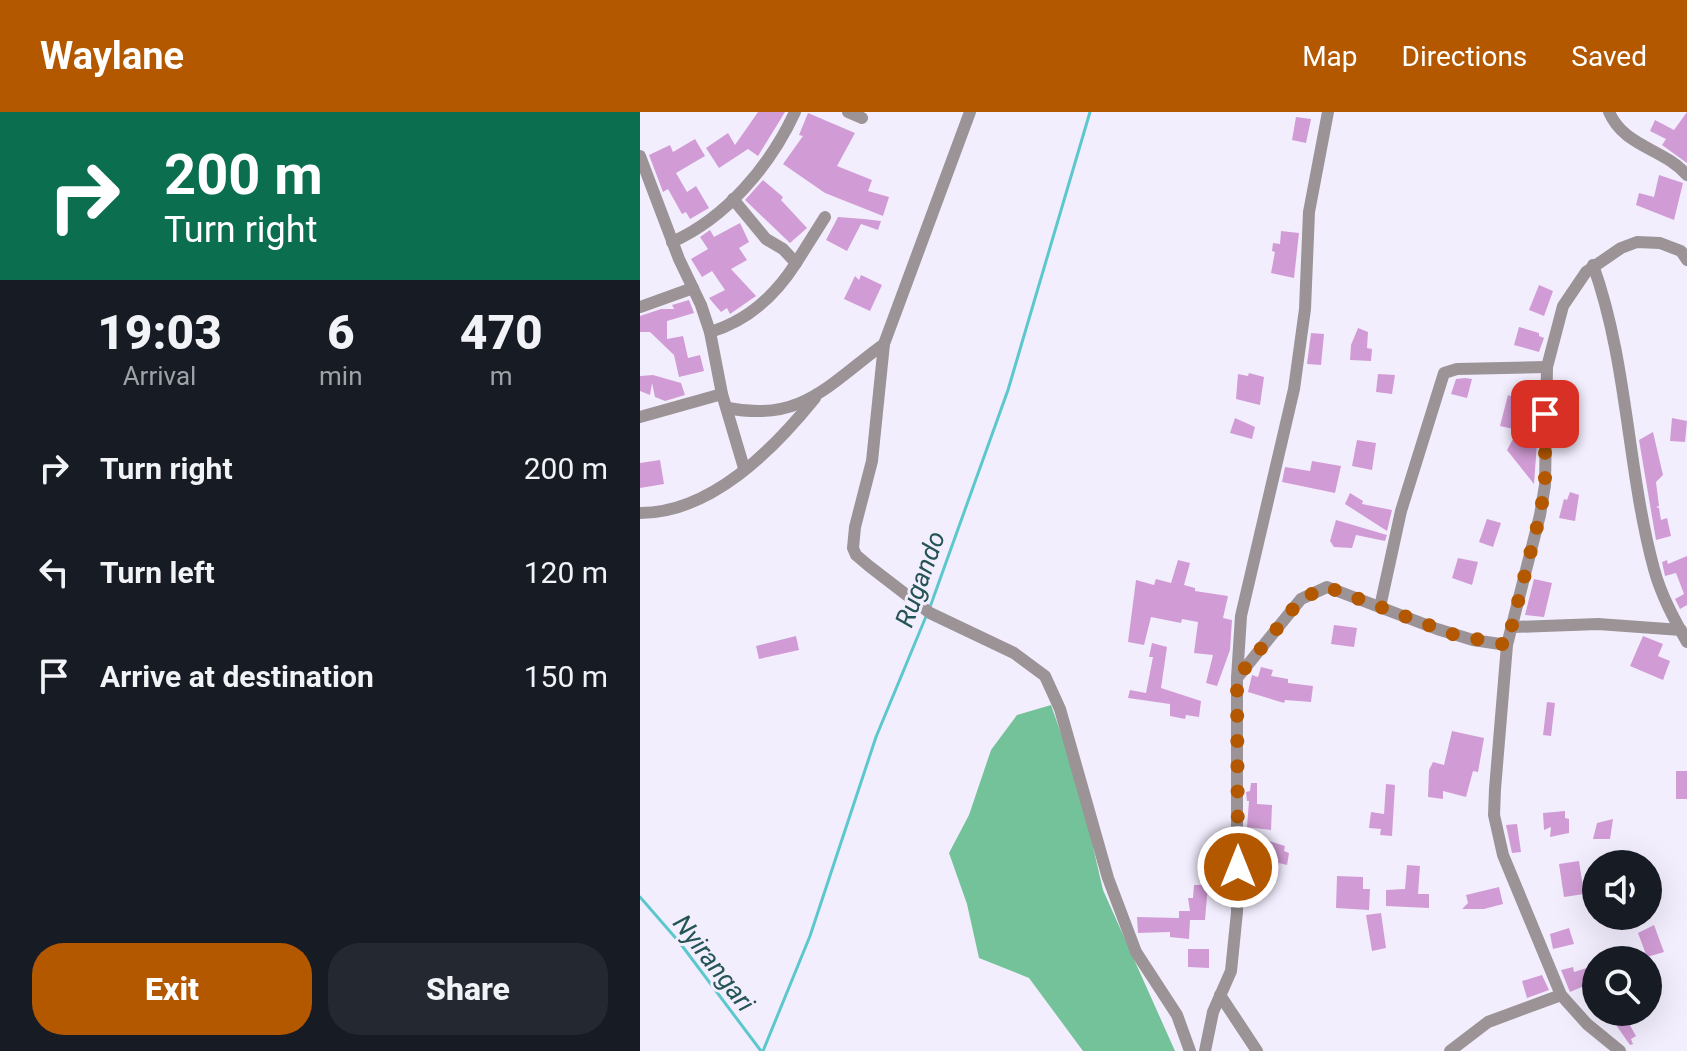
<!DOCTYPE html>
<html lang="en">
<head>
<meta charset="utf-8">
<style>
	:root { --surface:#171b24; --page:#242831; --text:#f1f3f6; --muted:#9ea1a6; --accent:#b45800 }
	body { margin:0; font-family:Roboto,sans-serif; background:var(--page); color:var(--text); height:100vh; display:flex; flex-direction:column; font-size:30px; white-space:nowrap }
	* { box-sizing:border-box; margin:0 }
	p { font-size:26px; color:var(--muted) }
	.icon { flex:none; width:44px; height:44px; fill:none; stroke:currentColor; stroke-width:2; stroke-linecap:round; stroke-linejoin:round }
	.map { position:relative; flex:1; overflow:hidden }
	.side { display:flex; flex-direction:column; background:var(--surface); width:640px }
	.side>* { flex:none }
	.banner { background:#0b6e4f; color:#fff; overflow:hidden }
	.tools { position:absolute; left:942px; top:738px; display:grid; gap:16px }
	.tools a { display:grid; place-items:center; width:80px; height:80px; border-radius:50%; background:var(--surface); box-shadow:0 8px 32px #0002; font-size:40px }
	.pin { position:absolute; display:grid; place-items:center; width:68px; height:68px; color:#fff; margin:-34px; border-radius:16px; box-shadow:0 4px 12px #0006 }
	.me { position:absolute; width:88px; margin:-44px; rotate:0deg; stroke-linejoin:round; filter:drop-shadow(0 0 6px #0008) }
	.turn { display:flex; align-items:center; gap:28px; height:168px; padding:0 32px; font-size:36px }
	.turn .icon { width:104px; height:104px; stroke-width:2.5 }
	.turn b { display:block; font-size:56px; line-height:68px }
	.eta { display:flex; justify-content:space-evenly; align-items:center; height:136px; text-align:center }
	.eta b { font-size:48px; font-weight:800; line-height:56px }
	.button { display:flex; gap:16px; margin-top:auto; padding:16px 32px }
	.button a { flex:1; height:92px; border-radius:32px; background:var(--accent); color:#fff; font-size:32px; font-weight:800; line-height:92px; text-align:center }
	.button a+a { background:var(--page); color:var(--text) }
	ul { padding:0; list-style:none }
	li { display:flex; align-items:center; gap:24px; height:104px; padding:0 32px }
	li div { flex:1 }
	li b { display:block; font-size:30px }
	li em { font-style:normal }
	header { display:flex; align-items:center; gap:48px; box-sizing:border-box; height:112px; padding:0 40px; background:var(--accent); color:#fff }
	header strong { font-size:38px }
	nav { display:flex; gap:44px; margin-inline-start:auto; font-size:28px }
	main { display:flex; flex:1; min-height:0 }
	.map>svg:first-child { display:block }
	.forest { fill:#74c299 }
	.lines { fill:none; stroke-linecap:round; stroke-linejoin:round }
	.stream { stroke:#5cc8ce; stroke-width:3 }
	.building { fill:#d19cd5 }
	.minor { stroke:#9b9396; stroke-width:12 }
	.route { stroke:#b45800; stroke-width:14; stroke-dasharray:0 25.2 }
	.labels { text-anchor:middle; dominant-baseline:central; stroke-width:6; stroke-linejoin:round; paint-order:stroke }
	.water-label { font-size:26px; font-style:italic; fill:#245456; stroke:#f3eefe }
</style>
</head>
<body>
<header>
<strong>Waylane</strong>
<nav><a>Map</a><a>Directions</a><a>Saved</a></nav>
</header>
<main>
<section class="side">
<div class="banner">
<div class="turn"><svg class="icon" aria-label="right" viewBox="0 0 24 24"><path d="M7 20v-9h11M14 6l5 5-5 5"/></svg><div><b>200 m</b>Turn right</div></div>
</div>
<div class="eta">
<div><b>19:03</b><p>Arrival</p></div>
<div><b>6</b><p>min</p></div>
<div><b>470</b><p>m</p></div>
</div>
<ul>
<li><svg class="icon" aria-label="right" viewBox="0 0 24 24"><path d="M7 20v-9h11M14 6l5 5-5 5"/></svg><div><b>Turn right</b></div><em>200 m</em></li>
<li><svg class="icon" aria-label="left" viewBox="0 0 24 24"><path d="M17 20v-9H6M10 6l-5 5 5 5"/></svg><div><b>Turn left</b></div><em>120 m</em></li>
<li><svg class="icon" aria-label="arrive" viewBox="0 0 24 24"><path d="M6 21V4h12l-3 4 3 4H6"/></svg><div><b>Arrive at destination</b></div><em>150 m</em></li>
</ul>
<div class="button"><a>Exit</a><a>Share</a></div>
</section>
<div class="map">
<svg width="1047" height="939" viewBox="0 0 1047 939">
	<rect width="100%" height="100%" fill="#f3eefe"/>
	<polygon class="forest" points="411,593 438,670 463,778 535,939 443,939 389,866 339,846 327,792 309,741 329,703 351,638 377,603"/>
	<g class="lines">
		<g class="stream">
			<polyline points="290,495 368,278 450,0"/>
			<polyline points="0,785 40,831 121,939"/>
			<polyline points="123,939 170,824 236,625 287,502"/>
		</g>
	</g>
	<g class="building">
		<polygon points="118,0 145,0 118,44 108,37 79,56 66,36 88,21 95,33"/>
		<polygon points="1047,0 1047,51 1022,33 1026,27 1010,19 1015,8 1034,18"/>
		<polygon points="168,1 215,21 197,54 232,68 228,79 249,85 243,104 185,81 143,52 163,24 159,23"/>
		<polygon points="656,5 671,7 666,31 652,28"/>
		<polygon points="55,27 65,44 36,61 47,80 56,74 69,96 50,107 46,100 42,102 28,77 23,80 9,43 30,33 33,40"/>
		<polygon points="1019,63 1043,71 1034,108 996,93 999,81 1014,85"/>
		<polygon points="123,68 143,85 141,88 167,116 150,131 105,88"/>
		<polygon points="198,105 224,107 241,109 238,118 221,112 207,139 186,128"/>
		<polygon points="100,111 109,130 99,136 107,148 91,157 116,184 90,202 87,196 81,200 69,186 85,178 72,159 62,165 51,147 68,137 60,125 70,118 74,125"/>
		<polygon points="641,119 659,121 654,166 631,161 635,140 632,139 633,131 640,132"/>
		<polygon points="221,163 242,173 230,199 204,187 215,164 219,168"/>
		<polygon points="899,173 913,179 904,204 889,198"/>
		<polygon points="49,188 54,201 27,209 27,227 43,224 48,246 60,243 64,259 39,265 34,243 10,220 0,220 0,204 21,197 34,197 32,193"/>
		<polygon points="879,215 899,221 899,224 904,226 899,240 874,233"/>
		<polygon points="718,216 728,220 727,236 732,237 731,249 710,248 711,233"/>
		<polygon points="671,221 684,222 681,253 667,252"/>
		<polygon points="609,261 624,265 620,293 596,287 598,262 608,264"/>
		<polygon points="738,262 755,263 752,282 736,280"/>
		<polygon points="13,263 41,271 45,283 25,289 15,285 12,271 10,283 0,279 0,264"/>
		<polygon points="825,266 832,267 827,286 811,282 816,267"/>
		<polygon points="868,283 881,288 878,296 897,300 893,331 897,331 894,372 867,338 878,318 860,314"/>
		<polygon points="595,306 615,315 612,327 590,321"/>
		<polygon points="1032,306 1047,309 1045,330 1030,329"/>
		<polygon points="1013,320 1023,363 1016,370 1019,394 1016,395 1019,396 1021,408 1027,406 1031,424 1016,428 999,328"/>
		<polygon points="717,328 736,331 732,358 712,354"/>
		<polygon points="20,348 24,372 0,376 0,351"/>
		<polygon points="672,349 701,354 695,381 642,370 645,355 670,359"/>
		<polygon points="930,380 939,383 935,409 919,406 924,387 927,388"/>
		<polygon points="710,381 723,389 722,392 752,398 747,419 705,392"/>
		<polygon points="847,407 861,411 853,435 839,430"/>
		<polygon points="696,408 747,423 745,429 716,423 712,436 694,435 690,429"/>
		<polygon points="1047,444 1047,493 1040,497 1035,487 1044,482 1036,461 1025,464 1022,450 1027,448 1028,452"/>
		<polygon points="818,446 838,450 832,473 812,466"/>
		<polygon points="538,448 550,451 544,473 555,476 555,479 588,484 583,506 592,508 590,538 577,574 566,571 573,543 554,541 558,510 542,507 541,511 511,505 504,533 488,530 496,468 514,473 516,467 531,471"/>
		<polygon points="894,467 912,471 904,505 885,503"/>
		<polygon points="694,513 717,516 714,535 691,532"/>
		<polygon points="156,524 159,538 119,547 116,534"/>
		<polygon points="1003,524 1023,532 1018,544 1030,549 1023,568 990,554"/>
		<polygon points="512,531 527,535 521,576 561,589 559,605 546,603 545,607 530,604 530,592 488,586 490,578 506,581 513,545 509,545"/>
		<polygon points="621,555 633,558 631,564 648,567 648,571 673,574 671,590 645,588 644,591 608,580 612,563 618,565"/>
		<polygon points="907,590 915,591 911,624 903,623"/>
		<polygon points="812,619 844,626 838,660 833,659 826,685 803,679 803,687 788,685 789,658 793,650 804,653"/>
		<rect x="1036" y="659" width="11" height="28"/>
		<polygon points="611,671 617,671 617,692 632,693 631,718 607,715 609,689 607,689 606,680 610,679"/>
		<polygon points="746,672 755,673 752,724 740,723 741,717 729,716 731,700 744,702"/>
		<polygon points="925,699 925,706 929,707 929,721 910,725 911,715 904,718 903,701"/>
		<polygon points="973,707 970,727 953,727 957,711"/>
		<polygon points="877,712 881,740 872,741 866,713"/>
		<polygon points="573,723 586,724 584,755 574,756"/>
		<polygon points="626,728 645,734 644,739 649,741 647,753 639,751 638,764 620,762 619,758 606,759 606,732 625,735"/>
		<polygon points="939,749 944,782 924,785 919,752"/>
		<polygon points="767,753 780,754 778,782 789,782 789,796 746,794 746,778 765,777"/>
		<polygon points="697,764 723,765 723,777 730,777 729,798 696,796"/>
		<polygon points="554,773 568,773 565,808 550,808 549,827 530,825 530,820 498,821 497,805 539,806 539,799 550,799 548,786 553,786"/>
		<polygon points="859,775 863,792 844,797 822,797 828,791 826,783"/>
		<polygon points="741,801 746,836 732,839 726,803"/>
		<polygon points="1014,813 1024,840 1007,845 998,821"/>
		<polygon points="929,816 934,832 913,837 910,822"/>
		<polygon points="548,837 569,837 569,856 548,855"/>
		<polygon points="956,853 956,869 930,880 921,858 933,855 934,860"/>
		<polygon points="902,863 909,878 887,886 882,869"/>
		<polygon points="967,900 981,900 985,912 988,910 996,924 991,927 993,932 990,933"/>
	</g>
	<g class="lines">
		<g class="minor">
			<polyline points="208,0 222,6"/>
			<polyline points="330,0 244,232 232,349 215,415 213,436 216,443 229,454 290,501 374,541 405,564 420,597 468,766 496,840 537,903 550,939"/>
			<path d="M969 0C984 35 1023 36 1047 63"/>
			<polyline points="0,44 39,147 61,193 70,220 82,282 104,356"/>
			<path d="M32 130C86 106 130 54 155 0"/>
			<polyline points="156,151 185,105"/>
			<path d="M953 153C988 250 987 358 1014 457 1021 483 1034 507 1047 530"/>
			<polyline points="0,195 53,176"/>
			<path d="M70 220C107 209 135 184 156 151L143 137 126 127 93 87"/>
			<path d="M88 296C162 311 190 271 244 232"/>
			<polyline points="0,305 82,282"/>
			<path d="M0 401C71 401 133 338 175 286"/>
			<polyline points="740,495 761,399 804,261 817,257 907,255"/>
			<polyline points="874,515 958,512 1041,518"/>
			<polyline points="597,566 661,487 687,475 797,517 833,528 867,533"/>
			<polyline points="580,883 617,939"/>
			<polyline points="565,939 573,900 591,859 597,800 597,566 601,504 654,277 665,197 669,100 688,0"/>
			<polyline points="810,939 848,910 921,883"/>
			<polyline points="980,939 947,912 921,883 863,743 854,703 855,677 867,533 900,403 905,373 907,255 923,194 946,160 981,136 997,130 1020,131 1041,139 1047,148"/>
		</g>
	</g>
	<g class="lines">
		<polyline class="route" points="598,755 597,566 661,487 687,475 815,523 867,533 900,403 905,373 905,302"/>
	</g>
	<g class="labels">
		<g class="water-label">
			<text transform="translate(280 467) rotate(-70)">Rugando</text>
			<text transform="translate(74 851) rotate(52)">Nyirangari</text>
		</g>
	</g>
</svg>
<div class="tools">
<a><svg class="icon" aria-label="sound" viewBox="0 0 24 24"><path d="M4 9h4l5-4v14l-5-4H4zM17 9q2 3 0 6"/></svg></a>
<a><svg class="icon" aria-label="search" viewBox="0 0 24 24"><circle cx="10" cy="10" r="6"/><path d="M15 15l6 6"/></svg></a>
</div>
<div class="pin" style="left:905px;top:302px;background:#d93025"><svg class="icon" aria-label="arrive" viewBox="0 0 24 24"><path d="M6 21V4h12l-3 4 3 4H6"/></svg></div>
<svg class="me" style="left:598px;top:755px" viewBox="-20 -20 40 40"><circle r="17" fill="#b45800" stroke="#fff" stroke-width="3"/><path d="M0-11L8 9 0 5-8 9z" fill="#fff"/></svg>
</div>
</main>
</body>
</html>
